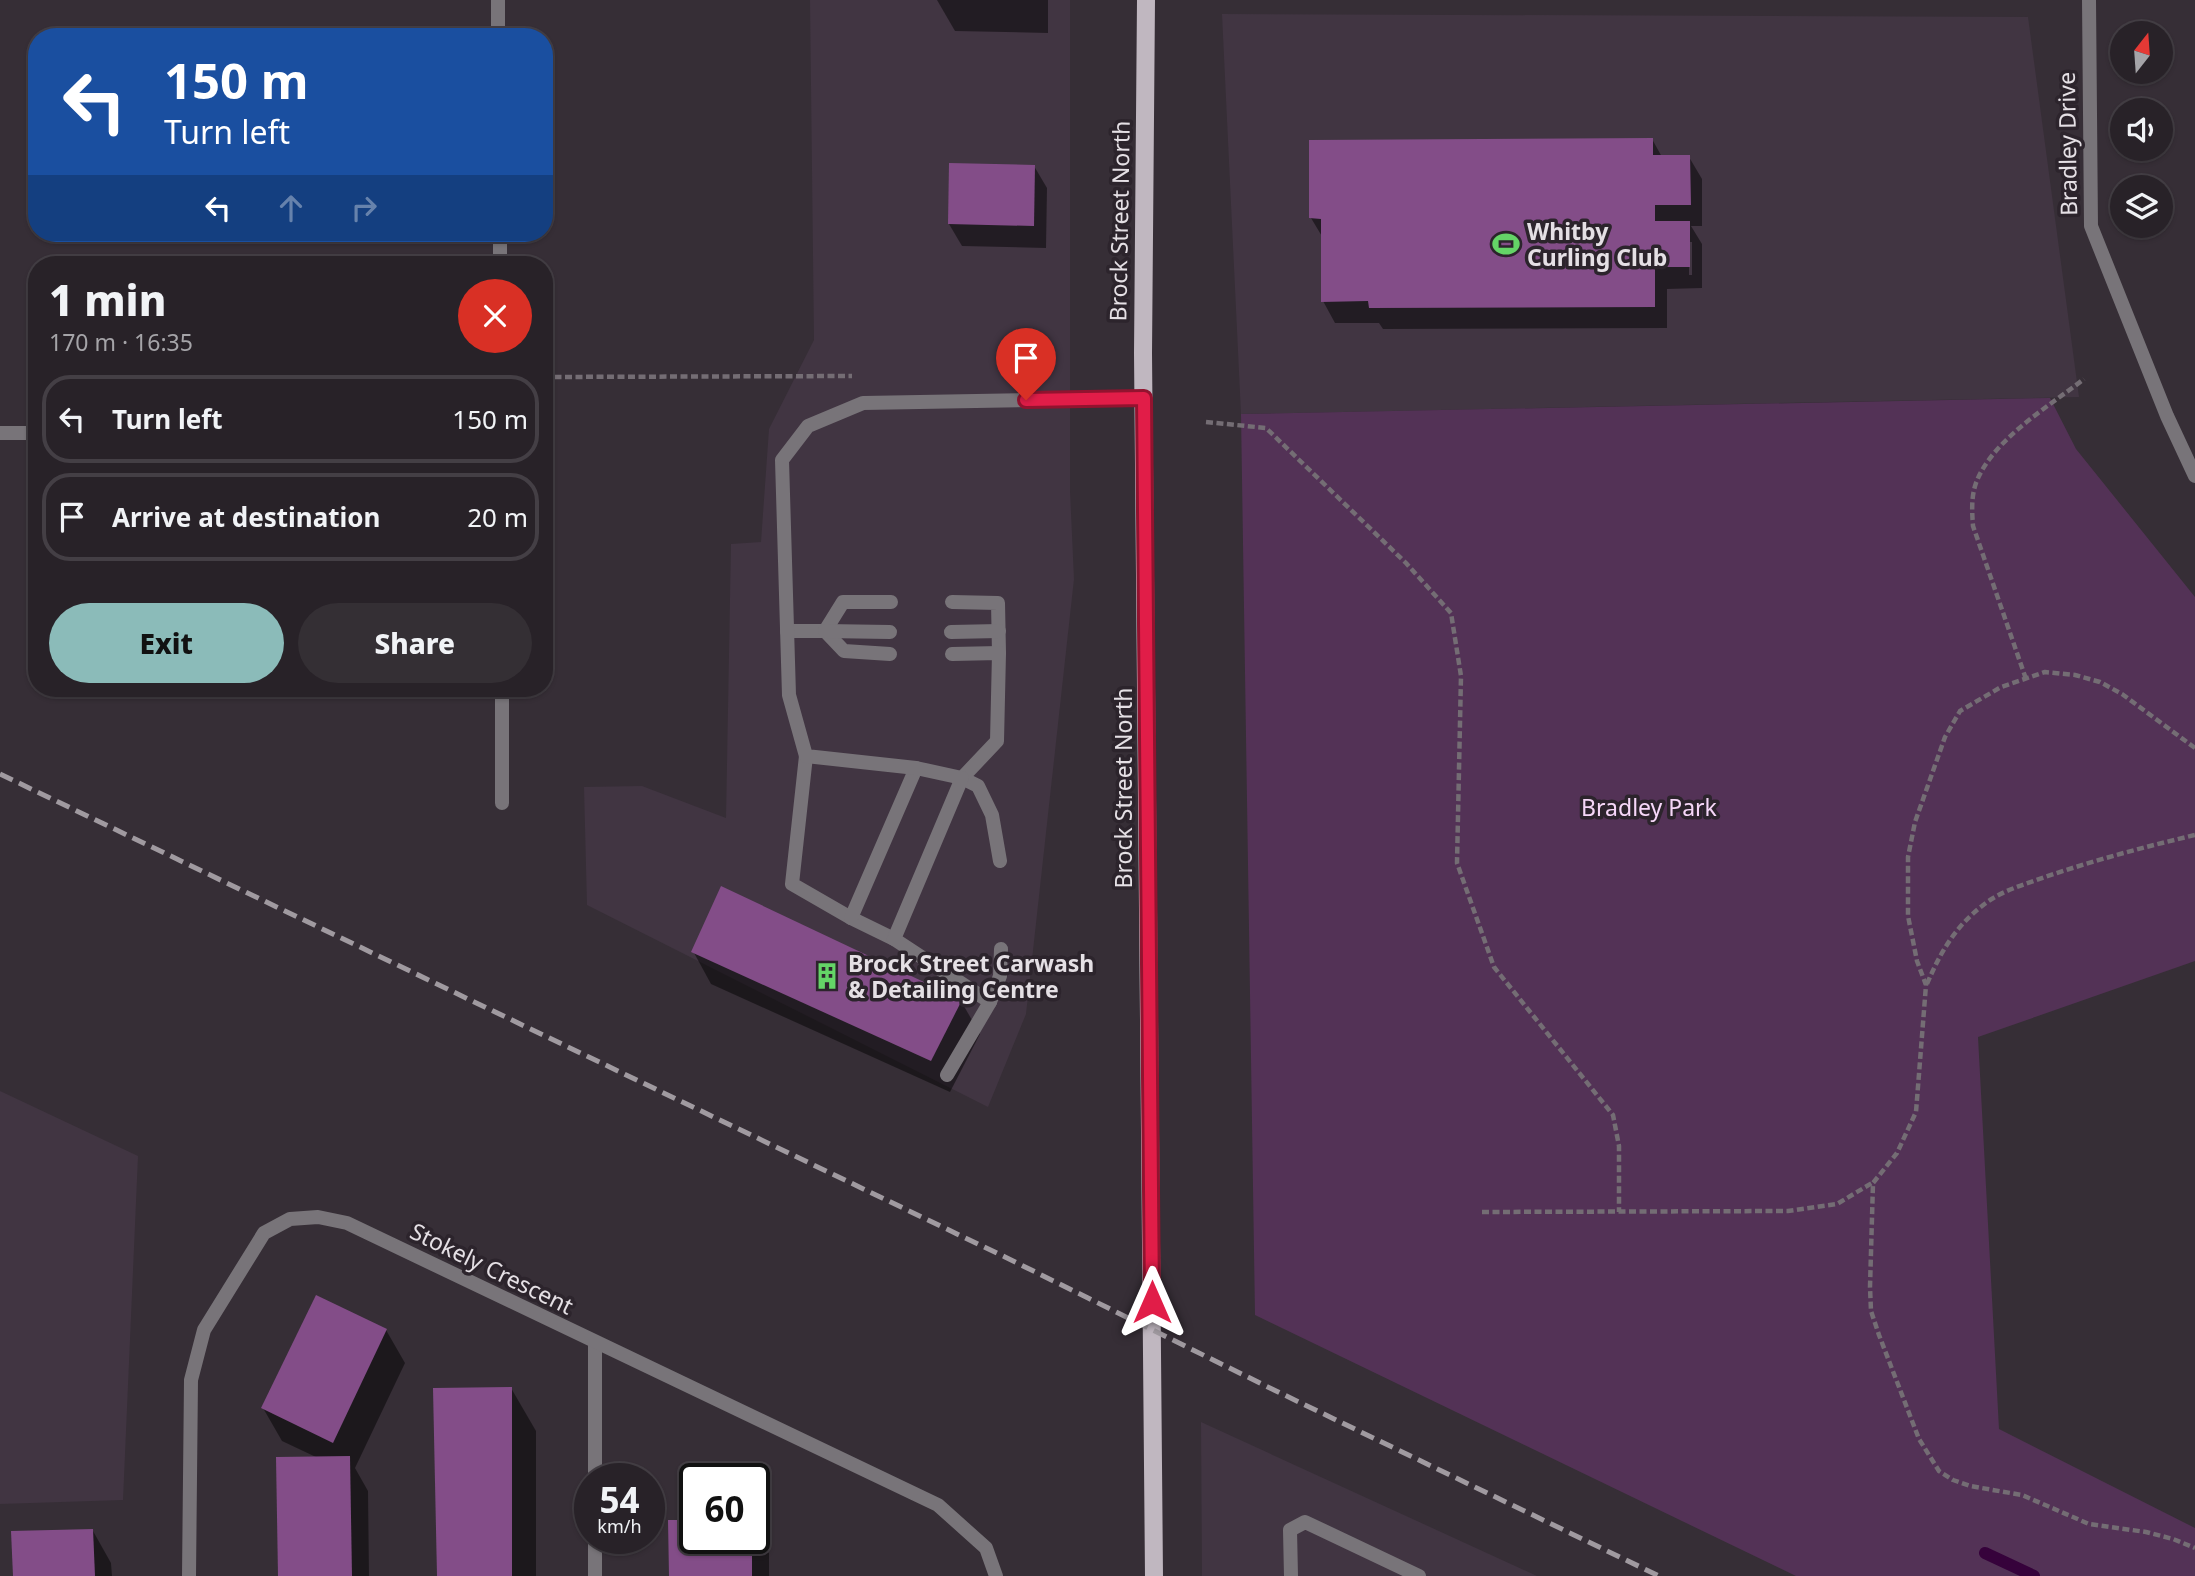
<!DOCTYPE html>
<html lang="en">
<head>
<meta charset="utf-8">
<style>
	:root { --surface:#282228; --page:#342f34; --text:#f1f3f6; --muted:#a5a4a8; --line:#443f45; --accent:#8bbbb9 }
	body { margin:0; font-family:"Noto Sans",sans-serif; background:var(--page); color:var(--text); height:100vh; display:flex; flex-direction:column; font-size:26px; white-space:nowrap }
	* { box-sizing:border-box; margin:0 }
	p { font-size:23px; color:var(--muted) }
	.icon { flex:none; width:38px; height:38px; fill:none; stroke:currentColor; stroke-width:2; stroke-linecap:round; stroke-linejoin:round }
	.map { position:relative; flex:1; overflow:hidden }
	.drawer { position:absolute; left:28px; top:256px; width:525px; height:441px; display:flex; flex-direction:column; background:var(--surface); border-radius:28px; box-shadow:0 2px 5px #0004,0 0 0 2px var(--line) }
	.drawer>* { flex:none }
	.hud { position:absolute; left:28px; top:28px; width:525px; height:214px; border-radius:28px; box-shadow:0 2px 5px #0004,0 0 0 2px var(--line); background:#1a4fa0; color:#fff; overflow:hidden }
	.needle { width:46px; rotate:17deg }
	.controls { position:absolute; left:2110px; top:21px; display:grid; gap:14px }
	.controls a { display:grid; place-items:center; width:63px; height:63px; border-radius:50%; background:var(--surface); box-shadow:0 2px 5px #0004,0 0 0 2px var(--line); font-size:35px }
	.speed { position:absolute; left:574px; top:1463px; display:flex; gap:14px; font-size:35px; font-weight:700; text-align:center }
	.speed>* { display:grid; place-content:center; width:91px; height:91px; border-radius:50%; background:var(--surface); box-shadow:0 2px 5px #0004,0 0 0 2px var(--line); line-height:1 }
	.speed small { font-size:18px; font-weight:400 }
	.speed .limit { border:4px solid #111; border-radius:10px; background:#fff; color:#111 }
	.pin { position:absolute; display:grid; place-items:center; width:60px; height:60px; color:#fff; margin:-72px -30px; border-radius:50% 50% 50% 0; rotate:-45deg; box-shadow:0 0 7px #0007 }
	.pin .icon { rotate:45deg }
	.me { position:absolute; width:77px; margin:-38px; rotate:0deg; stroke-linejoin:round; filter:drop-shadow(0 0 5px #0008) }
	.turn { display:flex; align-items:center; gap:24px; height:147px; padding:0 21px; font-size:32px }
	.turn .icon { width:91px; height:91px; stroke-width:2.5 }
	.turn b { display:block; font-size:49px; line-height:60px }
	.lanes { display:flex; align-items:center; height:66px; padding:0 21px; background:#0003; justify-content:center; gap:35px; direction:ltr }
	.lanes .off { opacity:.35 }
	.round { display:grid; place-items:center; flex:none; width:74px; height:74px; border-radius:37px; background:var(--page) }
	.headline { display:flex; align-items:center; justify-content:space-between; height:119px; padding:0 21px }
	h1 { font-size:42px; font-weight:800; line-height:52px }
	.cta { display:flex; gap:14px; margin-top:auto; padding:14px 21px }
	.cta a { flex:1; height:80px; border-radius:42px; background:var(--accent); color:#111; font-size:28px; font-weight:800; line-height:80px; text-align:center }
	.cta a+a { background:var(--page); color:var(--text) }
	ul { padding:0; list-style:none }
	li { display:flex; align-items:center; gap:21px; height:88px; margin:0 14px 10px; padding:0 7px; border:4px solid var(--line); border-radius:28px }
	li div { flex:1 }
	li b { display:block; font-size:26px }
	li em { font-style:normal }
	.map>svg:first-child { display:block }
	.built { fill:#413542 }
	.green { fill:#533256 }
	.shadow { fill:#0007; fill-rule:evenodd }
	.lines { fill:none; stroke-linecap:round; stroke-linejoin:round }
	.stream { stroke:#36023b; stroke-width:12 }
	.building { fill:#834d88 }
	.path { stroke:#746d74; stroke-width:4.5; stroke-dasharray:7 3.5; stroke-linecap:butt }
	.lane { stroke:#787479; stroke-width:14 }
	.street { stroke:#787479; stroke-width:14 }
	.primary { stroke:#c0b7c0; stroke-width:18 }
	.rail { stroke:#a09aa0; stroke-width:5; stroke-dasharray:14 7; stroke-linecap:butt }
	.route-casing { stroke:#92132f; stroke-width:18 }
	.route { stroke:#e11d48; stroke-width:12 }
	.labels { text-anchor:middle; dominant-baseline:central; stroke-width:7; stroke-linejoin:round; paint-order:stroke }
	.street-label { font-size:23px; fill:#e5e0e5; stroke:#2c242c }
	.poi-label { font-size:23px; font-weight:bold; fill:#e5e0e5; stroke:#2c242c; text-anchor:start }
	.park-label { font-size:23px; fill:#f6d7f8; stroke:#2c242c }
</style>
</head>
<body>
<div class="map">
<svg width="2195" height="1576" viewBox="0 0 2195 1576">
	<rect width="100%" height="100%" fill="#362e36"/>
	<g class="built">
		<polygon points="810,0 1070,0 1070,491 1074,579 1026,1014 988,1107 587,905 584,787 642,786 726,818 731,544 761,542 769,429 814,340"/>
		<polygon points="1222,14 2028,17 2079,397 1241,414"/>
		<polygon points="0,1091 138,1156 123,1500 0,1504"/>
		<polygon points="1201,1422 1537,1576 1202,1576"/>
	</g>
	<polygon class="green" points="2050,398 2076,449 2195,597 2195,961 1978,1037 1999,1429 2195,1528 2195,1576 1796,1576 1255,1315 1241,414"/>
	<g class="shadow">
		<polygon points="937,0 1048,0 1048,33 955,31"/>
		<path d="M1652 139 1662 157H1689L1702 179V226H1691L1702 244V288L1667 289V328L1383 329 1379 323H1335L1323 301V238L1311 218ZM1689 242H1692V275H1689Z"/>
		<polygon points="1034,166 1047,188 1046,248 962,246 949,224"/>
		<polygon points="693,951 961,1001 980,1034 950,1092 711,984"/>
		<polygon points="386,1330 405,1363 355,1468 368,1491 369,1576 280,1576 318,1458 282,1441 263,1408"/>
		<polygon points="511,1388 536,1431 536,1576 439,1576"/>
		<polygon points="754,1527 769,1553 769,1576 671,1576 695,1538 754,1538"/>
		<polygon points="93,1531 111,1563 112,1576 14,1576"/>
	</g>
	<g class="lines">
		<polyline class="stream" points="1985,1553 2034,1576"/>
	</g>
	<g class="building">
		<polygon points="1653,138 1653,155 1690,155 1691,205 1655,205 1655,221 1690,221 1690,267 1655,267 1655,307 1369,308 1368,301 1321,302 1321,219 1309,218 1309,140"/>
		<polygon points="949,163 1035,165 1034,226 948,224"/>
		<polygon points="721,886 962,1000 931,1061 691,952"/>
		<polygon points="316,1295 387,1329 333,1443 261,1408"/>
		<polygon points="512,1387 512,1576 437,1576 433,1388"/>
		<polygon points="350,1456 352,1576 278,1576 276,1457"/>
		<polygon points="668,1520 695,1520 695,1538 752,1538 752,1576 669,1576"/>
		<polygon points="93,1529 95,1576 13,1576 11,1531"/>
	</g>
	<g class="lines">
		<g class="path">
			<polyline points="544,377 852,376"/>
			<polyline points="1206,422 1266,428 1406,563 1451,613 1461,676 1457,863 1494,967 1613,1115 1619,1146 1619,1212"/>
			<path d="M2026 679 1973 526C1972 512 1971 497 1976 483 1992 440 2048 407 2084 379"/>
			<polyline points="2195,748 2122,694 2100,682 2075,675 2045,672 2001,687 1960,711 1945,737 1915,822 1908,857 1908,916 1917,961 1926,985 1916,1112 1897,1153 1873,1183 1870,1287 1871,1311 1879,1335 1919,1439 1939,1471 1953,1480 1970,1486 2022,1495 2089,1524 2146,1532 2173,1539 2195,1548"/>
			<path d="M1927 984C1940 953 1955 927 1982 906 2000 891 2023 885 2045 877 2095 860 2144 847 2195 835"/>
			<polyline points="1482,1212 1788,1211 1837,1204 1872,1183"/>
		</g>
		<g class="lane">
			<polyline points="952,602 998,603 999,653"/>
			<polyline points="787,631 825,631 844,651 890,654"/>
			<polyline points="825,631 843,602 891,602"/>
			<polyline points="825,631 890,632"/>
			<polyline points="951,632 999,631"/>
			<polyline points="952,654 999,653 997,741 962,778 978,786 992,815 1000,861"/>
			<polyline points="806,756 792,884 851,918 894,939"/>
			<polyline points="851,918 916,768"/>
			<polyline points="990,1002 1000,976 1001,949"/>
			<polyline points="947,1075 990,1002 894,939 962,778 916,768 806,756 789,695 782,460 808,426 863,403 1144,398"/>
			<polyline points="1291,1576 1290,1530 1305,1522 1419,1576"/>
		</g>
		<g class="street">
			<polyline points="498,0 498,37"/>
			<polyline points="2089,0 2091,226 2167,416 2195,476"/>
			<polyline points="500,233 500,264"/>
			<polyline points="0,433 37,433"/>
			<polyline points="502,688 502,803"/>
			<polyline points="595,1343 595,1479"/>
			<polyline points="595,1538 595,1576"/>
			<polyline points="189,1576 191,1380 204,1330 264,1233 290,1219 318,1217 347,1223 938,1505 986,1548 996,1576"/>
		</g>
		<polyline class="primary" points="1146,0 1143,353 1154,1576"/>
		<polyline class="rail" points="0,774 1005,1257 1274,1390 1659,1576"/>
	</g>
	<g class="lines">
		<defs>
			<polyline id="route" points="1026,400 1144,398 1152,1302"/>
		</defs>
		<use href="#route" class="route-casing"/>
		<use href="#route" class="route"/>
	</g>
	<defs>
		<symbol id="stadium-bare" viewBox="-9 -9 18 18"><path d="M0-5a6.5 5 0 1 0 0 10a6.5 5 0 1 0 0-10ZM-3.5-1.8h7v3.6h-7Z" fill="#64d467" stroke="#2c242c" stroke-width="2.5" paint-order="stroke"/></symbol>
		<symbol id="building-bare" viewBox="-9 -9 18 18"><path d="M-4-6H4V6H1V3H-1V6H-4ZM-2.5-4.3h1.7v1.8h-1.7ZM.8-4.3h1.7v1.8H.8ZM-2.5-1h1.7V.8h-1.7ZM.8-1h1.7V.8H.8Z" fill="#64d467" stroke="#2c242c" stroke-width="2.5" paint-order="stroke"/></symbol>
	</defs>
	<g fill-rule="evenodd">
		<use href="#stadium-bare" x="1487" y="225" width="38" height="38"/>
		<use href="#building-bare" x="808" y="957" width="38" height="38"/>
	</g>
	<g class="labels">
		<g class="street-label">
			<text transform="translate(2067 144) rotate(-91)">Bradley Drive</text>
			<text transform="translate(1119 221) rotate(-89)">Brock Street North</text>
			<text transform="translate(1123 788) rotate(-90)">Brock Street North</text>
			<text transform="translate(492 1268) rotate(26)">Stokely Crescent</text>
		</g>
		<g class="poi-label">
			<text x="1527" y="231">Whitby<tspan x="1527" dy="26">Curling Club</tspan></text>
			<text x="848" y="963">Brock Street Carwash<tspan x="848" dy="26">&amp; Detailing Centre</tspan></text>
		</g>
		<g class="park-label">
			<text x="1649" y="807">Bradley Park</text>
		</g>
	</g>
</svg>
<div class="controls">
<a><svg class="needle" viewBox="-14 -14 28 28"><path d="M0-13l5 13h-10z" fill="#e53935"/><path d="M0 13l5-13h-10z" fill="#a5a4a8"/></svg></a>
<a><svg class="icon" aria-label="sound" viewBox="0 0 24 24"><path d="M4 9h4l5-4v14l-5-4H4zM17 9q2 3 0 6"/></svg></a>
<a><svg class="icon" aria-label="layers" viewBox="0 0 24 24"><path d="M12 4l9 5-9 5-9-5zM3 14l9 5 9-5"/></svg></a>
</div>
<div class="speed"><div>54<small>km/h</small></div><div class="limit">60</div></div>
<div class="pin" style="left:1026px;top:400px;background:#d93025"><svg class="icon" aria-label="arrive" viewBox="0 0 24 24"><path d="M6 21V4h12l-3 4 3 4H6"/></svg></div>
<svg class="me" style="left:1152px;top:1302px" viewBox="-20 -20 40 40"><path d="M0-17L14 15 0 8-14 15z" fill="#e11d48" stroke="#fff" stroke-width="4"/></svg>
<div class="hud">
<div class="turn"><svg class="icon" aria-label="left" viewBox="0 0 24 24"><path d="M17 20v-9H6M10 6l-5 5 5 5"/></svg><div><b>150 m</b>Turn left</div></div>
<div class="lanes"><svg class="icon" aria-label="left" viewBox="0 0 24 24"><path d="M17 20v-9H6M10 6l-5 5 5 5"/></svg><svg class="icon off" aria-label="ahead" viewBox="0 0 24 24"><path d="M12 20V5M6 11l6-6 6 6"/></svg><svg class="icon off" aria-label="right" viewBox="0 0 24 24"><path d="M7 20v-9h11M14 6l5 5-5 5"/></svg></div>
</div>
<section class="drawer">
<div class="headline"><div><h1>1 min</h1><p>170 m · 16:35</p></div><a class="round" style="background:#d93025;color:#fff"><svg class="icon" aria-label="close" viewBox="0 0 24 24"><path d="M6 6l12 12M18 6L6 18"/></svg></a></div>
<ul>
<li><svg class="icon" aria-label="left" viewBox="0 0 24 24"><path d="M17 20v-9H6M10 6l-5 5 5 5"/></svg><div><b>Turn left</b></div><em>150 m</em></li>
<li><svg class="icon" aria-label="arrive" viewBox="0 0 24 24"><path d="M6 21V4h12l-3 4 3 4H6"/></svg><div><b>Arrive at destination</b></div><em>20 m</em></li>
</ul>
<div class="cta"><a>Exit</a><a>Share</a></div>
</section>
</div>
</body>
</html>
